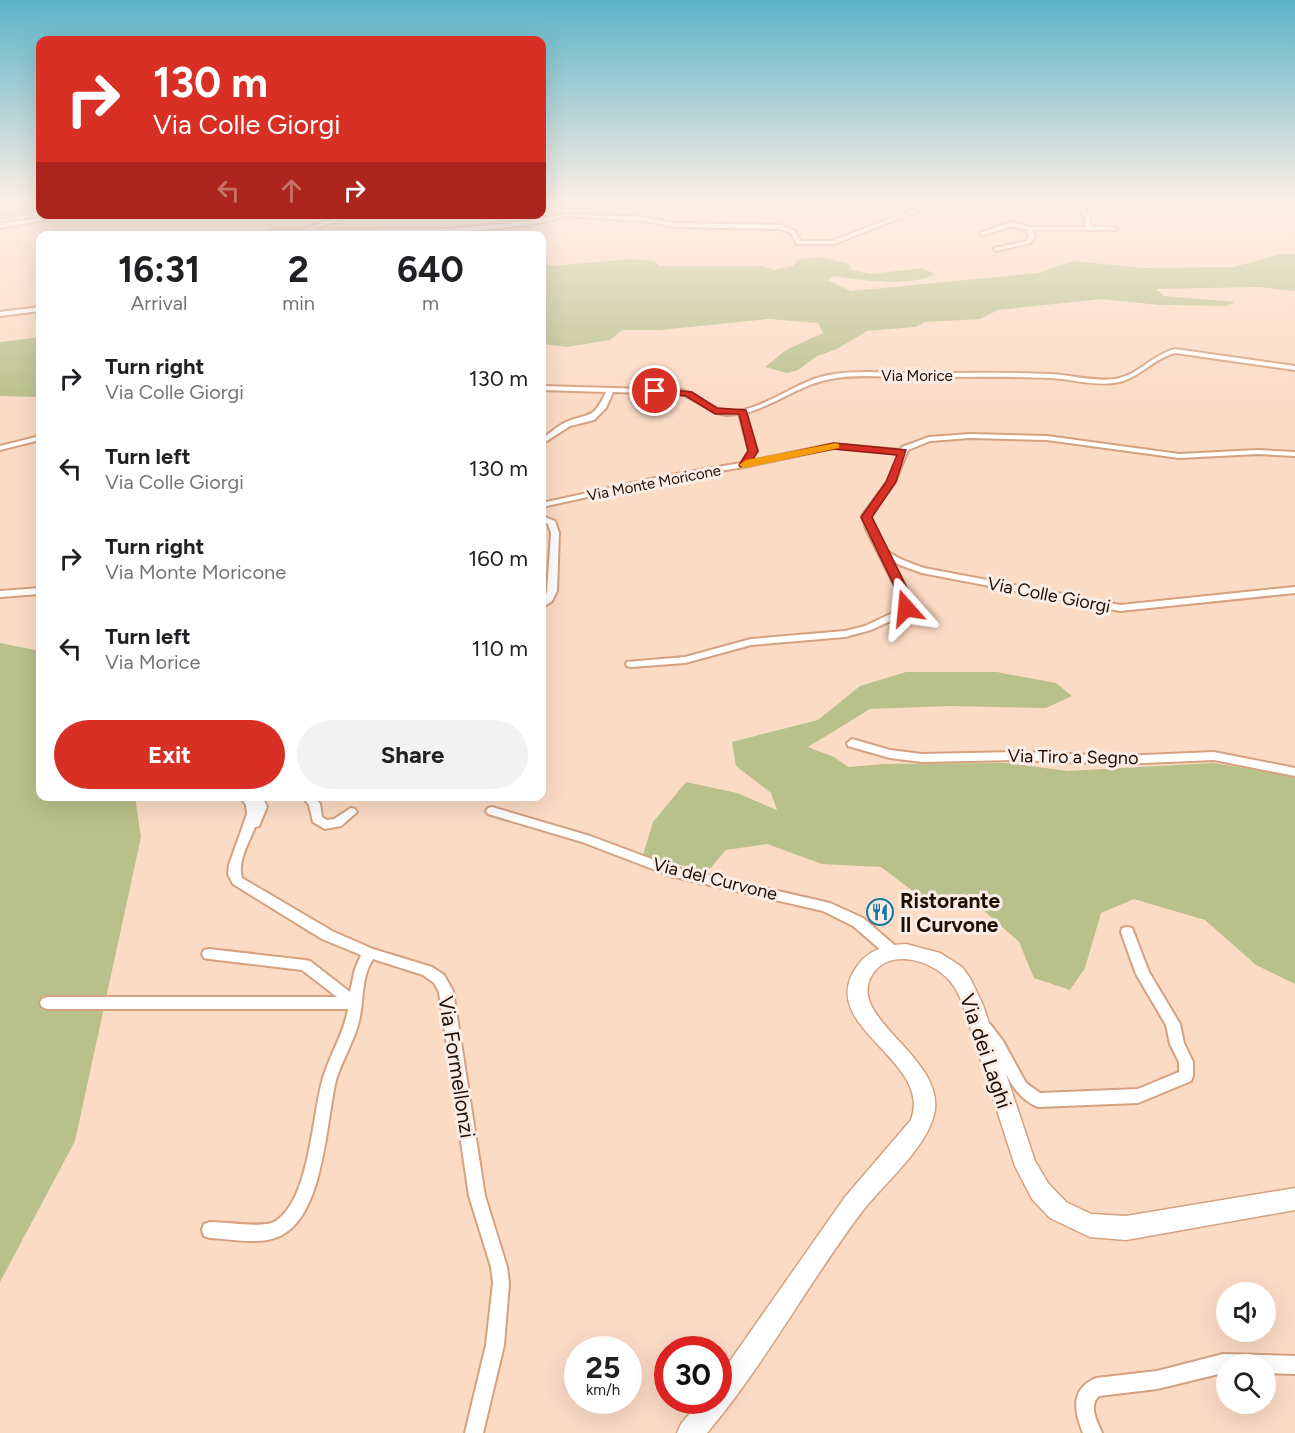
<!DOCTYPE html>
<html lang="en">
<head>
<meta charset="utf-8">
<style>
	:root { --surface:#fff; --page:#f2f2f2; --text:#202124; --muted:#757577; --accent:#d93025 }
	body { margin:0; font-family:Figtree,sans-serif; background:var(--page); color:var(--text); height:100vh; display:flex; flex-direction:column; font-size:22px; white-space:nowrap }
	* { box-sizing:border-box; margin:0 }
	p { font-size:20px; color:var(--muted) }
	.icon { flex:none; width:33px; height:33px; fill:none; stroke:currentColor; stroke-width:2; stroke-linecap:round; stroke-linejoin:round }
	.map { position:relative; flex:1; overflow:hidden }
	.side { position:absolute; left:36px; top:231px; width:510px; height:570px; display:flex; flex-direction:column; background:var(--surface); border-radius:12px; box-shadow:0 6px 24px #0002 }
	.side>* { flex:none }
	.banner { position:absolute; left:36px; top:36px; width:510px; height:183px; border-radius:12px; box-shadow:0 6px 24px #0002; background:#d93025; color:#fff; overflow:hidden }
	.controls { position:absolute; left:1216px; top:1282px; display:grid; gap:12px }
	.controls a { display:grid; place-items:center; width:60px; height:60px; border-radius:50%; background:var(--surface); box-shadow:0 6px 24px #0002; font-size:30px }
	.speed { position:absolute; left:564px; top:1336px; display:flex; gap:12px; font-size:30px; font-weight:700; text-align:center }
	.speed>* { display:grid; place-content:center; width:78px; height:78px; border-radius:50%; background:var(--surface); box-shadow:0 6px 24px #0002; line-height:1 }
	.speed small { font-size:15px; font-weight:400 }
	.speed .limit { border:9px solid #d22; background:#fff; color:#111 }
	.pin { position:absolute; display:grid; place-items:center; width:51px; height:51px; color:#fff; margin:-26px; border:3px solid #fff; border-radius:50%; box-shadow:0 2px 6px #0007 }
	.me { position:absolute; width:66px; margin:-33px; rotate:342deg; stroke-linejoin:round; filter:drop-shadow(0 0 4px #0008) }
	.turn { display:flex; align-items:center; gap:21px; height:126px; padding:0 18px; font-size:27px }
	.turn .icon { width:78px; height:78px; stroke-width:2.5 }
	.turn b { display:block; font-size:42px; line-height:51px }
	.lanes { display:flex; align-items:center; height:57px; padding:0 18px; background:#0003; justify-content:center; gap:30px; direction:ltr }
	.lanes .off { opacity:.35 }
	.eta { display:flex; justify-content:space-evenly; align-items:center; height:102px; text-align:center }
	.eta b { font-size:36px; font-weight:700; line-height:42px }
	.button { display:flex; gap:12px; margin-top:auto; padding:12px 18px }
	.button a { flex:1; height:69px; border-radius:36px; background:var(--accent); color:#fff; font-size:24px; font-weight:700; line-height:69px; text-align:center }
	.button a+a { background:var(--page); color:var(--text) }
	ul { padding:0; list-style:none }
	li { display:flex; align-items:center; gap:18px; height:90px; padding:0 18px }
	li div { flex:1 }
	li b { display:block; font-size:22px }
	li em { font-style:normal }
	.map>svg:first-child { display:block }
	.green { fill:#b8c08b }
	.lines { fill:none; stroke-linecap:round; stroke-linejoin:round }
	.street-casing { stroke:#d5a17e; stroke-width:4 }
	.secondary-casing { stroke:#d5a17e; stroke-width:3 }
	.street { fill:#fff; fill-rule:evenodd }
	.secondary { fill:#fff; fill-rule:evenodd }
	.route { fill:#d93025; stroke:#8d1f18; stroke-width:1.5 }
	.slow { fill:#f59e0b }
	.labels { text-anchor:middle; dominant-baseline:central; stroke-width:6; stroke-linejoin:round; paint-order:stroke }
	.far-street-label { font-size:15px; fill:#200e02; stroke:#f9ede6 }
	.street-label { font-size:18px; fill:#200e02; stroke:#f9ede6 }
	.near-poi-label { font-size:21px; font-weight:bold; fill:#200e02; stroke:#f9ede6; text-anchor:start }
	.near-street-label { font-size:21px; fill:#200e02; stroke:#f9ede6 }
</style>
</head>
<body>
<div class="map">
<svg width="1295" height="1433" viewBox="0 0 1295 1433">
	<rect width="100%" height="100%" fill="#fcdbc5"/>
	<g class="green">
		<polygon points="0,203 40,203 40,212 0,220"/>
		<path d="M1280 254H1295V291L1258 287 1156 289 1164 296 1236 302 1226 306 1159 305 1102 299 998 310 980 319 925 322 916 327 867 331 837 349 817 356 798 370 787 373 765 367 786 350 823 333 818 323 768 319 661 330H622L610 340 567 347 542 344V263L553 266 631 259 654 261 659 266H761L774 270 793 266 797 260 820 257 849 264 852 270 872 274 922 268 935 274C909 288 862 280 834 276L828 280 851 291 1038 273 1074 261 1143 268 1234 267Z"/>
		<polygon points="40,337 40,397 0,396 0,342"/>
		<polygon points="0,643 40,651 40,796 135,797 141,837 75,1141 0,1282"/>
		<polygon points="906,672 997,672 1056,683 1072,696 1046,708 949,706 870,709 808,747 834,757 848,767 884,764 1006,763 1068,771 1213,763 1295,776 1295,984 1256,965 1205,920 1134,899 1101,913 1085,968 1070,990 1034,978 1019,942 982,909 922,898 881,867 822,864 767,844 726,850 707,872 643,855 653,822 686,782 737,793 777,810 771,793 736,766 732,742 818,720 860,686"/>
	</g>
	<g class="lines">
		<defs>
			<g id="street">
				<polygon points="931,203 939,203 834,244 797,244 791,233 780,229 675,227 644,221 567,216 529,225 450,233 273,234 262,236 272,230 450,229 529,221 567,214 644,217 675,223 781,225 795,231 801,241 831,241"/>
				<polygon points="1076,203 1081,203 1089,217 1091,226 1117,228 1114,230 1032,230 1035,237 1031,243 996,251 994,248 1027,241 1029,237 1027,230 1013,226 982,235 979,233 1013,222 1029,227 1086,227 1085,217"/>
				<polygon points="65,214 80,214 0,228 0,224"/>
				<polygon points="349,214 358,214 311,229 306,228"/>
				<polygon points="40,307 40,311 0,316 0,312"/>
				<path d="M1175 349 1295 366V370L1175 353C1152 359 1138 380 1114 383 1093 386 1072 379 1050 378 1003 376 956 377 908 377 883 377 856 374 831 379 801 384 775 405 746 413L757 451 750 461 834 444 901 450 902 447 929 437 970 434 1047 436 1179 454 1258 450 1295 452V456L1258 454 1179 458 1047 440 970 438 930 441 908 450 895 482 870 516C873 526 877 540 884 548 892 557 913 564 924 568L1120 605 1295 587V593L1120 611 922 573 900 565 890 559 912 600 906 614 871 630 845 637 751 645 685 663 631 667 627 666 626 664 627 662 685 657 751 639 845 631 865 626 899 610 902 600 866 529 862 516 887 482 899 454 834 448 744 467 660 481 542 507V503L660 477 741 463 749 451 739 414 726 415 717 413 682 394 613 392 606 408 594 420 570 426 542 444V439C549 434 557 426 566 422 591 412 593 420 606 392L542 390V386L682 390C697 394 707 407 722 410 756 418 795 380 829 375 855 370 884 373 910 373 957 373 1005 372 1051 374 1072 375 1094 382 1115 379 1137 376 1152 355 1175 349Z"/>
				<polygon points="40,436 40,440 0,450 0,446"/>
				<polygon points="542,516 555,521 559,533 557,591 552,601 542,608 542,601 545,598 547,591 551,533 548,524 542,521"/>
				<polygon points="40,588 40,594 0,597 0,591"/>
				<polygon points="852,739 890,750 922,754 1015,752 1121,756 1214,752 1295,768 1295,776 1214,760 1121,764 1015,760 922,762 890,758 848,746 847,743"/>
				<path d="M240 796H262L267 807 259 826 255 827C249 843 237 861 242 878L332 931 373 949 432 967 444 975 453 991 485 1196 507 1267 509 1283 504 1345 483 1433H465L486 1345 493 1283 491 1267 469 1196 439 992 434 983 423 975 373 959C361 977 364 1001 359 1021 354 1042 342 1060 336 1080 326 1122 324 1213 282 1235 262 1246 232 1239 210 1238L204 1236 202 1230 204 1224 210 1222C224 1222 262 1228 274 1222 310 1202 312 1114 323 1078 330 1054 344 1034 348 1009H47L42 1007 40 1003 42 999 47 997H337L302 970 209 959 204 958 202 954 204 950 209 949 305 960 310 961 350 992 355 969 361 955 322 939 233 884 228 874 229 865 247 814 246 805Z"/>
				<polygon points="302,796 314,796 320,804 322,817 327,820 334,819 351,808 355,809 357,812 341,826 325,829 313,822 309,805"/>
				<polygon points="492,807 590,836 673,867 830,903 863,918 899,949 901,953 899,957 894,958 889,957 853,926 823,911 671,876 582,842 488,814 486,811 488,808"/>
				<path d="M1127 927 1132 928 1149 972 1180 1024 1184 1043 1193 1062V1076L1191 1081 1138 1103 1038 1107C1013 1097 1007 1073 994 1052 990 1043 982 1037 978 1028L980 1024 985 1022 990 1024 1003 1041 1026 1083 1040 1093 1138 1089 1179 1072V1062L1170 1044 1166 1025 1136 974 1121 932 1122 928Z"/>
				<path d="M1223 1354 1295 1356V1374L1266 1373V1365H1227V1372L1157 1389 1099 1396C1088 1406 1097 1421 1102 1433H1083C1074 1411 1070 1389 1096 1378L1157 1371Z"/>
			</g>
			<path id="secondary" d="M906 944 940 953 962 967 970 978 983 1005 1035 1161 1048 1183 1066 1202 1091 1214 1126 1216 1295 1188V1210L1126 1240 1090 1237 1050 1218 1032 1199 1015 1166 963 1005C960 997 956 988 950 981 932 960 889 947 872 975 845 1019 948 1058 934 1115 925 1150 883 1184 861 1213 807 1285 765 1364 707 1433H677L681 1424 700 1401H718V1378L845 1197 911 1120C934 1059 812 1026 858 965 869 949 888 945 906 944Z"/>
		</defs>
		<use href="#street" class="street-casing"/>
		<use href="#secondary" class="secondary-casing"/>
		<use href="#street" class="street"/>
		<use href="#secondary" class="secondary"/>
	</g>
	<linearGradient id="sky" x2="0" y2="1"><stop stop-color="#5bb3c8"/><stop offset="0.5" stop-color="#feefe5"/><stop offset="1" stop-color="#feefe5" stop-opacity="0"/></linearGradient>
	<rect width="1295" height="404" fill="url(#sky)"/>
	<polygon class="route" points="655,388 692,392 717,408 746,410 758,451 752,461 834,443 906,450 896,482 872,517 912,598 911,610 900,608 900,598 861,517 886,482 897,455 834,449 740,467 739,465 748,451 739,414 715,414 686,396 652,393 650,391"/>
	<polygon class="slow" points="836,443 839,444 839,448 744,468 739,465 746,460"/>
	<defs>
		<symbol id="restaurant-ring" viewBox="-11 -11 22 22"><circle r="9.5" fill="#f9ede6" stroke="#1776a4" stroke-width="1.5"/><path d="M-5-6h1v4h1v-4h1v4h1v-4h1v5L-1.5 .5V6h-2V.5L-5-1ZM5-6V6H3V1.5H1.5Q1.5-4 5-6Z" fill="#1776a4"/></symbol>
	</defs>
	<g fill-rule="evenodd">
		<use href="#restaurant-ring" x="865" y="897" width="30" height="30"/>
	</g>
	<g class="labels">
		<g class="far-street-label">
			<text x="917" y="376">Via Morice</text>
			<text transform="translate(654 483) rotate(-11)">Via Monte Moricone</text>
		</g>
		<g class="street-label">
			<text transform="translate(1049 595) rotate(11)">Via Colle Giorgi</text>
			<text transform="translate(1073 757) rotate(1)">Via Tiro a Segno</text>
			<text transform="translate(715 879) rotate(14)">Via del Curvone</text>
		</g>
		<g class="near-poi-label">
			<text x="900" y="900">Ristorante<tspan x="900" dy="24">Il Curvone</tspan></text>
		</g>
		<g class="near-street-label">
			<text transform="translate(986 1051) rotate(71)">Via dei Laghi</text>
			<text transform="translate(457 1067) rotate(81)">Via Formellonzi</text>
		</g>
	</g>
</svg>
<div class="controls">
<a><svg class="icon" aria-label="sound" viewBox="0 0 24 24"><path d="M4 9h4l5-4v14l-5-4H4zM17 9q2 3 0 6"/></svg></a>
<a><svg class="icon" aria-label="search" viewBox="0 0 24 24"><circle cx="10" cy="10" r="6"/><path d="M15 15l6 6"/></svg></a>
</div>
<div class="speed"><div>25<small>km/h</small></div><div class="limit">30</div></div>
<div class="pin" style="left:655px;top:391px;background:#d93025"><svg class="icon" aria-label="arrive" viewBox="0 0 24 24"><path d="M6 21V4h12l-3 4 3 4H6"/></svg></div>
<svg class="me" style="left:906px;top:608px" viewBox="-20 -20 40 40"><path d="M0-17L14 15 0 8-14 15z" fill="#d93025" stroke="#fff" stroke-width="4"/></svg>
<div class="banner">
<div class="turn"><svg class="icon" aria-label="right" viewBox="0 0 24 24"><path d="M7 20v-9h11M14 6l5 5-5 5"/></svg><div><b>130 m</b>Via Colle Giorgi</div></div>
<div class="lanes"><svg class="icon off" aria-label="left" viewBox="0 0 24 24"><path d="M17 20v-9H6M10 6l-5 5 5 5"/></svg><svg class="icon off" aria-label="ahead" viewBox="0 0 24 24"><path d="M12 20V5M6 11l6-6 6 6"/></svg><svg class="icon" aria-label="right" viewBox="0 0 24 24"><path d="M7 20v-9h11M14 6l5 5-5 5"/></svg></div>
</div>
<section class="side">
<div class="eta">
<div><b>16:31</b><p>Arrival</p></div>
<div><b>2</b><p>min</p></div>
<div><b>640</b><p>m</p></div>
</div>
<ul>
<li><svg class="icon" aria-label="right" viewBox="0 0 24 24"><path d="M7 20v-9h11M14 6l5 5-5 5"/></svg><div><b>Turn right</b><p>Via Colle Giorgi</p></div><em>130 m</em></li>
<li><svg class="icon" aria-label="left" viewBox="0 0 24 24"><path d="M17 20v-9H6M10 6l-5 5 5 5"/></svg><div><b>Turn left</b><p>Via Colle Giorgi</p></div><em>130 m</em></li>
<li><svg class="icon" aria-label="right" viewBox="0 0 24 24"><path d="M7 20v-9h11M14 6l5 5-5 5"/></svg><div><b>Turn right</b><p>Via Monte Moricone</p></div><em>160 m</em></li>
<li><svg class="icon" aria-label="left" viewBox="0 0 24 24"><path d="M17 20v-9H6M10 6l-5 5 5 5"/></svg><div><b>Turn left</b><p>Via Morice</p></div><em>110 m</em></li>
</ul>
<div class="button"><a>Exit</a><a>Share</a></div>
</section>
</div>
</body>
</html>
